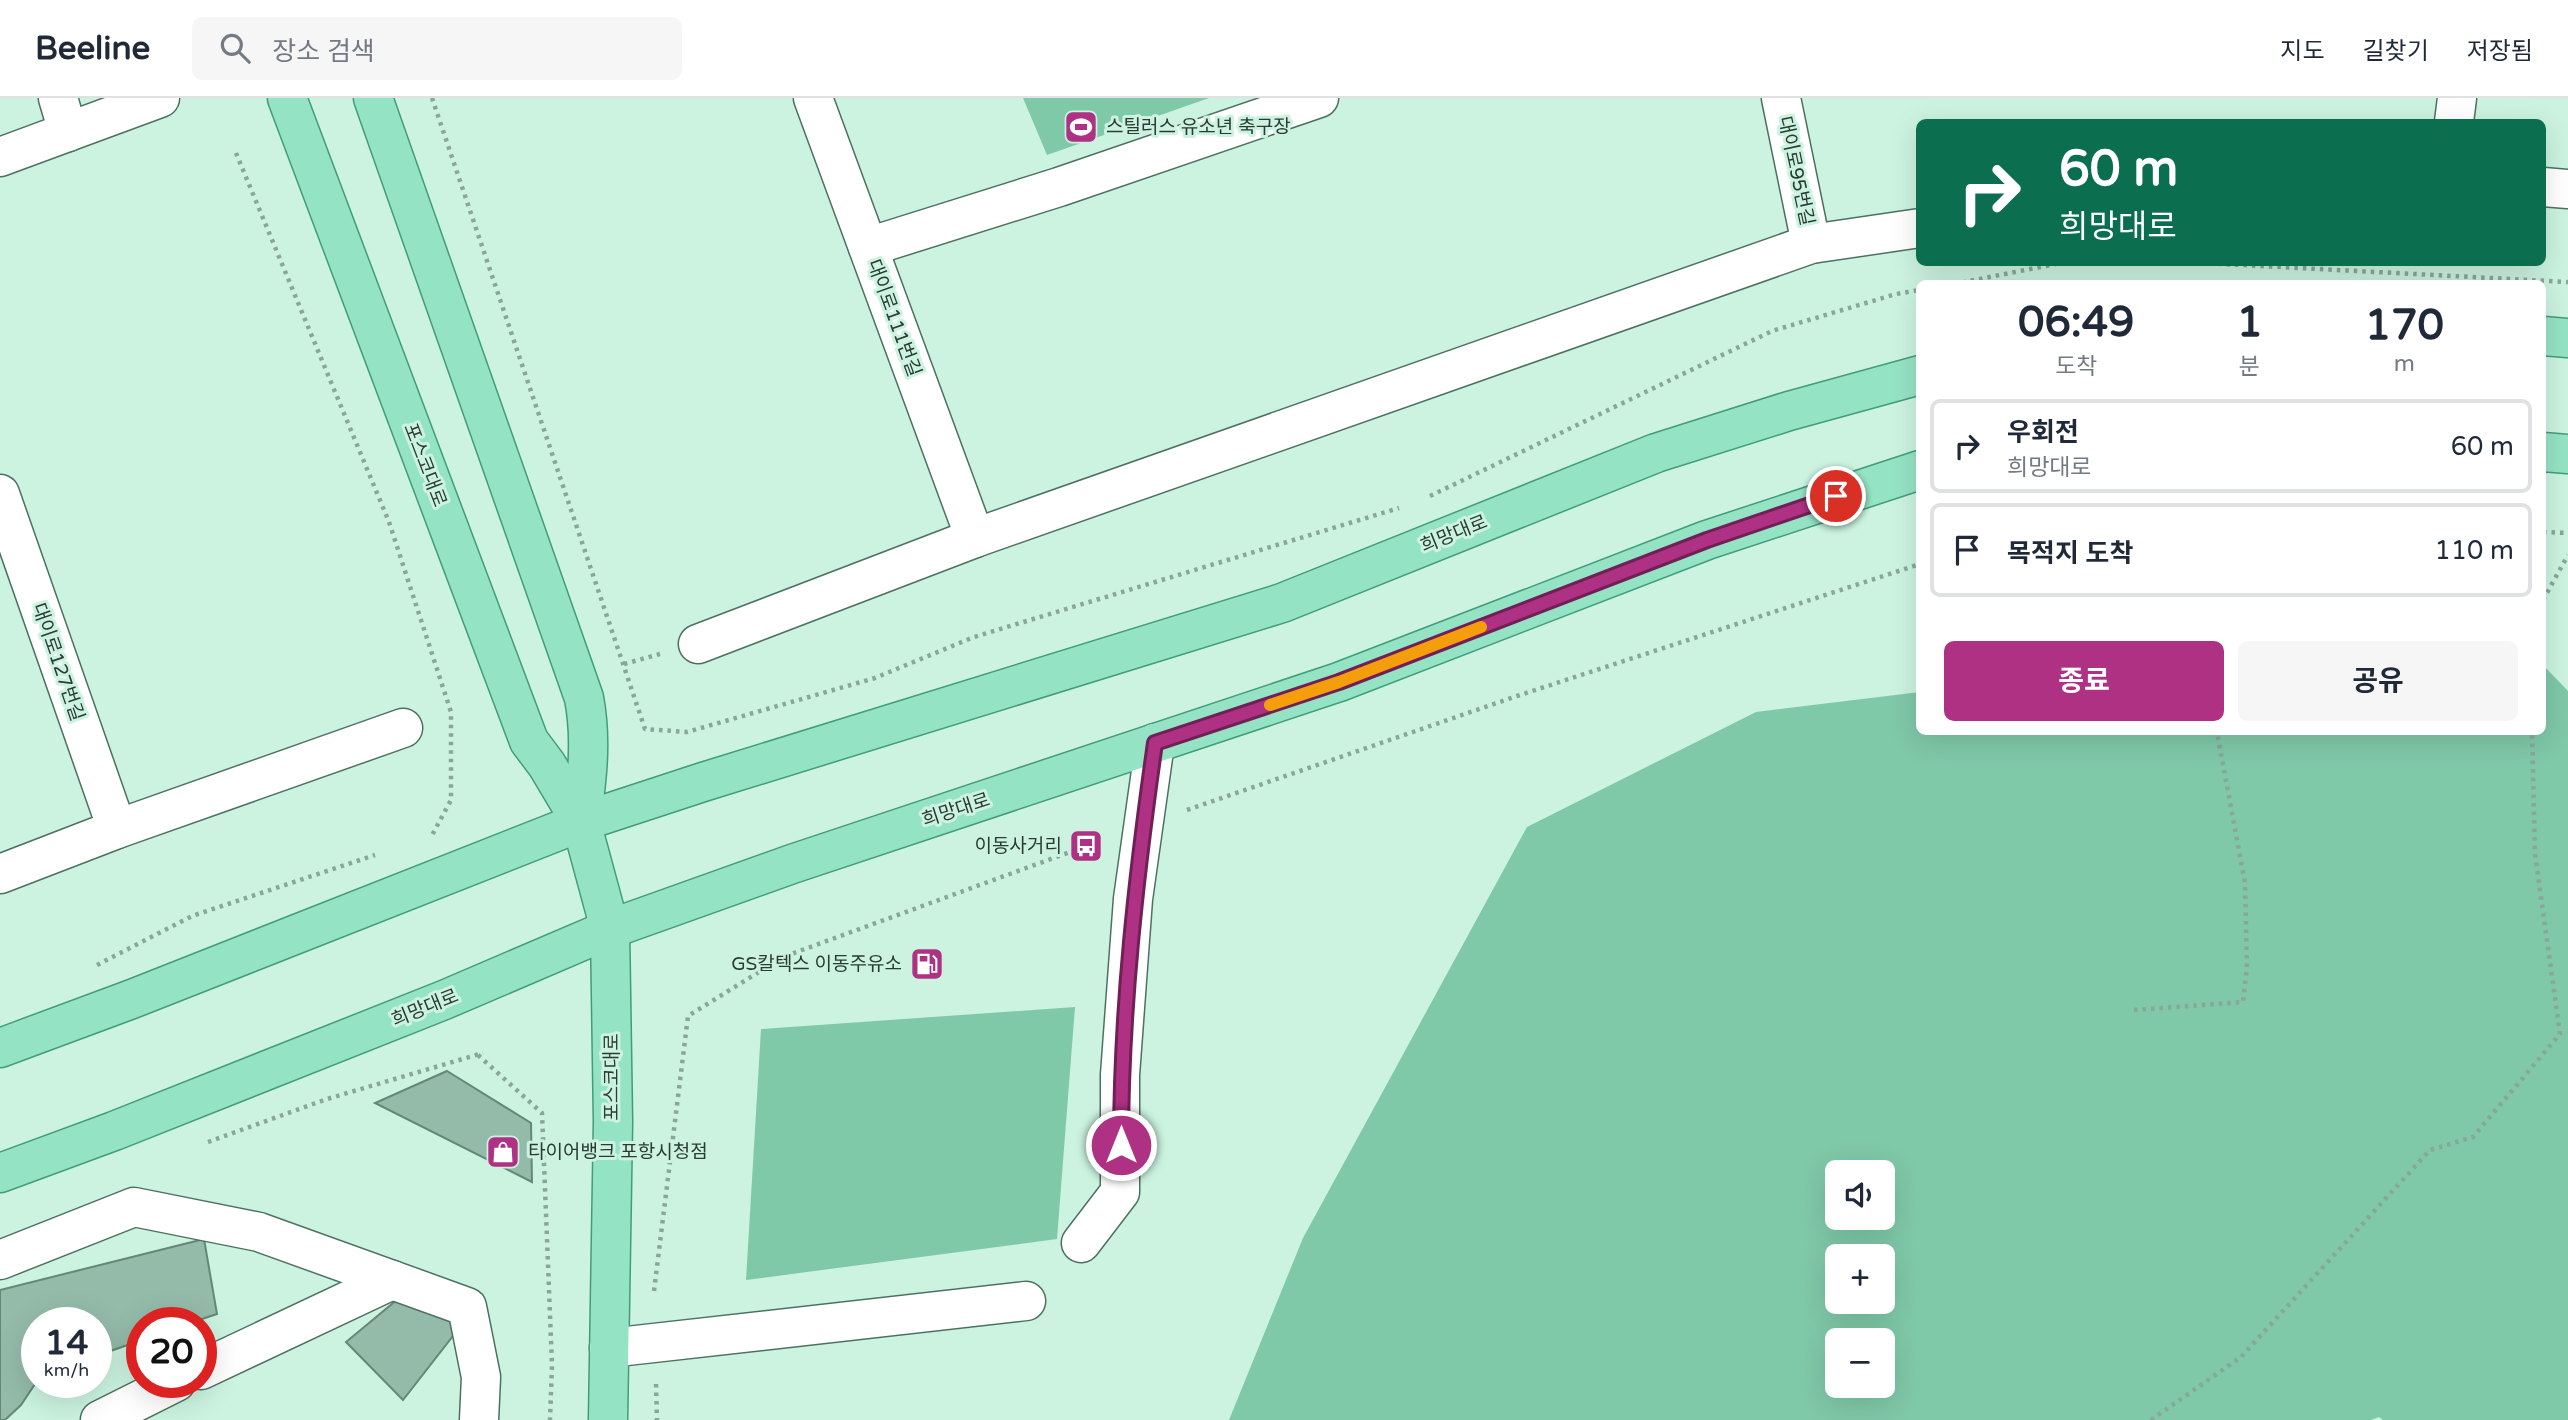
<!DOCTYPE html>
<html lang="ko">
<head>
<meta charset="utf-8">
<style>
	:root { --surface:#fff; --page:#f6f6f7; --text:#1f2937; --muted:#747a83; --line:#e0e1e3; --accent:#ae3183 }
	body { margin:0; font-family:"Varela Round","Noto Sans KR",sans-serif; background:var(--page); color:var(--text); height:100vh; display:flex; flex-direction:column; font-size:26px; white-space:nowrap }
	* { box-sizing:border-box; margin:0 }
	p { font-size:23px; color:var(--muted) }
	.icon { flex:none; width:38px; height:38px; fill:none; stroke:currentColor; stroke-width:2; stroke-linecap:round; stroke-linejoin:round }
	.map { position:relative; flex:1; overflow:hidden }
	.panel { position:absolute; left:1916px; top:182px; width:630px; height:455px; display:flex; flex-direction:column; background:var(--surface); border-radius:10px; box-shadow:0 7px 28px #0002 }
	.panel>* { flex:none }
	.top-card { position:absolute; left:1916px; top:21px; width:630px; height:147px; border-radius:10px; box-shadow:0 7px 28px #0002; background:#0b6e4f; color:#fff; overflow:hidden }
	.buttons { position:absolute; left:1825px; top:1062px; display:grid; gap:14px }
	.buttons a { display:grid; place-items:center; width:70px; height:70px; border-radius:10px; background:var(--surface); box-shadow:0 7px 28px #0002; font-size:35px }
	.speed { position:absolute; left:21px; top:1209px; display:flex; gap:14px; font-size:35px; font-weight:700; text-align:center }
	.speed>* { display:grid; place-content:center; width:91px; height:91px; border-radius:50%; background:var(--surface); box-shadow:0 7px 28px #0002; line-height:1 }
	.speed small { font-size:18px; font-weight:400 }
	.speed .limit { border:10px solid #d22; background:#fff; color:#111 }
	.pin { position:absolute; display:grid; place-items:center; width:60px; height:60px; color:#fff; margin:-30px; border:4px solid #fff; border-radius:50%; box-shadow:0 2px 7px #0007 }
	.me { position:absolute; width:77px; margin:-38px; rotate:0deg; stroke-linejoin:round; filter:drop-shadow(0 0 5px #0008) }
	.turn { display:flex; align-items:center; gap:24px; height:147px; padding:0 28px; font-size:32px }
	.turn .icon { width:91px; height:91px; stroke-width:2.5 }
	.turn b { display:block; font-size:49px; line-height:60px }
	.eta { display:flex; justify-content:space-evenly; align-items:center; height:119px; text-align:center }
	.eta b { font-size:42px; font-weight:700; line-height:49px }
	.primary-button { display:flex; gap:14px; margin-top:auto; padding:14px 28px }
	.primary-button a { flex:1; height:80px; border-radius:10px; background:var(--accent); color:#fff; font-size:28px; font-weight:700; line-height:80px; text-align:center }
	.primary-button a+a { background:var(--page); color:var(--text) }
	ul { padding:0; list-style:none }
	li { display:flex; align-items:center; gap:21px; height:94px; margin:0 14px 10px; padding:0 14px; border:4px solid var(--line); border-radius:10px }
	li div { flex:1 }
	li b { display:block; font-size:26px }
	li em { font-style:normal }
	header { display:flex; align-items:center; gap:42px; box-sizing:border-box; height:98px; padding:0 35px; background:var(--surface); border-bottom:2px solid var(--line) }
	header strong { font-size:33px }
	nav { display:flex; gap:38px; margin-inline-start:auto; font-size:24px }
	.search { width:490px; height:63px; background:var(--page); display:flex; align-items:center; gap:18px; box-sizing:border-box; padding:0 24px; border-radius:10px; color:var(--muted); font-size:26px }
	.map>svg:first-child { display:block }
	.green { fill:#7fc8a8; fill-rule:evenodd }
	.building { fill:#94bba9; stroke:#638877; stroke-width:2 }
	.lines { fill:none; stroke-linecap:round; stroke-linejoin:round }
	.minor-casing { stroke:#4d7161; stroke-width:41 }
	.major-casing { stroke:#429c7a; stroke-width:41 }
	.path { stroke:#89a799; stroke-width:4.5; stroke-dasharray:3.5 5; stroke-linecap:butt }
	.minor { stroke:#fff; stroke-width:38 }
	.major { stroke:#95e3c5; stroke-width:38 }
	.route-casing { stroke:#712055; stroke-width:18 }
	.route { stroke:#ae3183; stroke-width:12 }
	.slow { stroke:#f59e0b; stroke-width:12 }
	.labels { text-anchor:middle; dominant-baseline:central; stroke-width:6; stroke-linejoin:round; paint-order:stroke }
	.poi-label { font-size:19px; fill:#2b3b34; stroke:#cbf3e0; text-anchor:start }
	.street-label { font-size:19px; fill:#2b3b34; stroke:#cbf3e0 }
</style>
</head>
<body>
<header>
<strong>Beeline</strong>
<div class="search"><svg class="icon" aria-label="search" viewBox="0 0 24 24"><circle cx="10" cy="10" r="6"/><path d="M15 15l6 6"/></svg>장소 검색</div>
<nav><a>지도</a><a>길찾기</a><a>저장됨</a></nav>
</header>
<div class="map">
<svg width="2568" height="1322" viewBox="0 0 2568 1322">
	<rect width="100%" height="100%" fill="#cbf3e0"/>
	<g class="green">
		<polygon points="1023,0 1209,0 1047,57"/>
		<path d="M2543 567 2568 593V1322H2383L2379 1319 2371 1322H1229L1303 1140 1527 729 1756 614 1920 594V634H2543ZM1838 1074H1883V1120H1838ZM1838 1158H1883V1204H1838ZM1838 1242H1883V1288H1838Z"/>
		<polygon points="1075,909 1057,1141 746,1182 761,931"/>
	</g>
	<g class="building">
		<polygon points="447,973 531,1025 532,1084 375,1005"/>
		<polygon points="204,1141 217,1216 190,1225 142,1225 142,1242 96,1258 96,1225 37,1225 37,1283 21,1307 5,1322 0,1322 0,1192"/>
		<polygon points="404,1196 463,1225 403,1302 346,1244"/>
	</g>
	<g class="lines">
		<defs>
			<g id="minor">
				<polyline points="58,0 68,34"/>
				<polyline points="813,0 975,440"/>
				<polyline points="1781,0 1811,146"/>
				<polyline points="2454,24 2457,0"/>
				<polyline points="0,59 160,0"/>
				<polyline points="2543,89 2568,91"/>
				<polyline points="868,149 1059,89 1319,0"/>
				<polyline points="0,396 117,731"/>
				<polyline points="698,546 975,440 1811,146 1920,130"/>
				<polyline points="0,776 117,731 403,630"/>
				<polyline points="1081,1145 1120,1094 1120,977 1133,801 1155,645"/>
				<polyline points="0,1162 134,1109 259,1134 467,1209 481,1279 479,1322"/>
				<polyline points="609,1250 1026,1203"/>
				<polyline points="201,1272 392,1182"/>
				<polyline points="100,1322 176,1284"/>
			</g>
			<g id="major">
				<polyline points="287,0 529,643 547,667 581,724 610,831 613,1024 608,1322"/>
				<path d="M373 0 584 600C592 642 587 682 581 724"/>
				<polyline points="2543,238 2568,240"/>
				<polyline points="2543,354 2568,356"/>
				<polyline points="0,950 132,901 581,724 703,684 1282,505 1656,355 1789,313 1920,277"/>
				<polyline points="0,1075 114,1033 444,902 610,831 792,766 1339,584 1707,442 1920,372"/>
			</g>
		</defs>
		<use href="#minor" class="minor-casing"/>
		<use href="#major" class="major-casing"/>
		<g class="path">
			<polyline points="432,0 645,631 687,634 875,580 974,539 1399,410"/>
			<polyline points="236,55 389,424 451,614 451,702 431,739"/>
			<polyline points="2184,164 2568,184"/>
			<polyline points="1954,186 2066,164"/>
			<polyline points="1430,398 1772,233 1896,196 1920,192"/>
			<polyline points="2543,434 2568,435"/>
			<polyline points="2543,502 2568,457"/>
			<polyline points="624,566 660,556"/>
			<polyline points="1187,712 1517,598 1920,466"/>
			<polyline points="97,867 192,818 375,757"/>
			<polyline points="2134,912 2243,904 2247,869 2245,785 2217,634"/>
			<polyline points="478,957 542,1015 552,1267 550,1322"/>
			<polyline points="208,1044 327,1001 483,955"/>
			<polyline points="654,1193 688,918 783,859 1100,743"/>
			<polyline points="656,1286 657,1322"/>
			<polyline points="2151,1322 2241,1259 2430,1052 2473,1039 2560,936 2535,756 2532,634"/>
		</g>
		<use href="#minor" class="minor"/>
		<use href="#major" class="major"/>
	</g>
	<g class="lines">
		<defs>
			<path id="route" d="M1121 1047C1121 912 1136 779 1155 645L1339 584 1707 442 1836 398"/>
		</defs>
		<use href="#route" class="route-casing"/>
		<use href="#route" class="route"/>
		<polyline class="slow" points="1270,607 1339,584 1481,529"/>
	</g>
	<defs>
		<symbol id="stadium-square" viewBox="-11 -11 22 22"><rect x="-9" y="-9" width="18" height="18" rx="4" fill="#ae3183" stroke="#cbf3e0"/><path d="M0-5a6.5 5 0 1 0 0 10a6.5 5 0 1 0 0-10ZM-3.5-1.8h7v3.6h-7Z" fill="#fff"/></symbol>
		<symbol id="bus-square" viewBox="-11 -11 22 22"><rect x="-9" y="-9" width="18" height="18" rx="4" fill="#ae3183" stroke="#cbf3e0"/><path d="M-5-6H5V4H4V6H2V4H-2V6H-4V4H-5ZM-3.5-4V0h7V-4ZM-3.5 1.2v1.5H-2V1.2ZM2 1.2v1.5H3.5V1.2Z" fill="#fff"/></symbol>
		<symbol id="fuel-square" viewBox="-11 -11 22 22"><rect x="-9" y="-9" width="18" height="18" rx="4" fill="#ae3183" stroke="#cbf3e0"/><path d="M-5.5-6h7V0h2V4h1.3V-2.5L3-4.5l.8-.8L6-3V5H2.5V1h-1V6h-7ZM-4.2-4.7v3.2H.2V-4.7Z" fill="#fff"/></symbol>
		<symbol id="shop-square" viewBox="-11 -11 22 22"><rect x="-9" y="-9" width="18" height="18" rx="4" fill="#ae3183" stroke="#cbf3e0"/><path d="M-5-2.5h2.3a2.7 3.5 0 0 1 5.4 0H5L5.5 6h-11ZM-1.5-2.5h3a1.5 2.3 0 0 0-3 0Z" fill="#fff"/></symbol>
	</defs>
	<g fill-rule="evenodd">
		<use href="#stadium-square" x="1062" y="10" width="38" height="38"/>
		<use href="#bus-square" x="1067" y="729" width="38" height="38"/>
		<use href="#fuel-square" x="908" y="847" width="38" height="38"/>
		<use href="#shop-square" x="484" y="1035" width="38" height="38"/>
	</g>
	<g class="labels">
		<g class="poi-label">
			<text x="1106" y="29">스틸러스 유소년 축구장</text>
			<text x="1062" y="748" text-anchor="end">이동사거리</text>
			<text x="902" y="866" text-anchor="end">GS칼텍스 이동주유소</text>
			<text x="528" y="1054">타이어뱅크 포항시청점</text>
		</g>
		<g class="street-label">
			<text transform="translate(1796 73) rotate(78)">대이로95번길</text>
			<text transform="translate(894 220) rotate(70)">대이로111번길</text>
			<text transform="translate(425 367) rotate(69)">포스코대로</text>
			<text transform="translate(1454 436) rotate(-22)">희망대로</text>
			<text transform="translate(58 564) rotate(71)">대이로127번길</text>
			<text transform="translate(956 712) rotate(-18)">희망대로</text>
			<text transform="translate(425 910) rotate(-22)">희망대로</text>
			<text transform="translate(612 979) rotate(-90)">포스코대로</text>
		</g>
	</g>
</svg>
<div class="buttons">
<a><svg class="icon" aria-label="sound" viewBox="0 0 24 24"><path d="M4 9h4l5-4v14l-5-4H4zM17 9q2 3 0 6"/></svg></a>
<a>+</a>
<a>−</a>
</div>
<div class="speed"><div>14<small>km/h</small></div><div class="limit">20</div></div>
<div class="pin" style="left:1836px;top:398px;background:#d93025"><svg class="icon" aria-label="arrive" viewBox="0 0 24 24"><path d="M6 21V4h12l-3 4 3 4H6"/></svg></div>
<svg class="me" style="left:1121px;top:1047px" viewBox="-20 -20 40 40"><circle r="17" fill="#ae3183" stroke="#fff" stroke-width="3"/><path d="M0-11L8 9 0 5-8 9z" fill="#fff"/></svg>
<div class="top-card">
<div class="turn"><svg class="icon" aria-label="right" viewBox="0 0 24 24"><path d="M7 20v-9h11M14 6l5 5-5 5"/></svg><div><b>60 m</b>희망대로</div></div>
</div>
<section class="panel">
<div class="eta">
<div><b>06:49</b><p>도착</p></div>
<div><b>1</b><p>분</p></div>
<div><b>170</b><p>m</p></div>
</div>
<ul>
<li><svg class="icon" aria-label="right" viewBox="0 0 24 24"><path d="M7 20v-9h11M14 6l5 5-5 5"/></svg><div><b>우회전</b><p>희망대로</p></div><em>60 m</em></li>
<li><svg class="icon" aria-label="arrive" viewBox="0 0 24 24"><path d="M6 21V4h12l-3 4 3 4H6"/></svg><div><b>목적지 도착</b></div><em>110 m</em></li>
</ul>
<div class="primary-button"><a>종료</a><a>공유</a></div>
</section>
</div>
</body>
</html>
